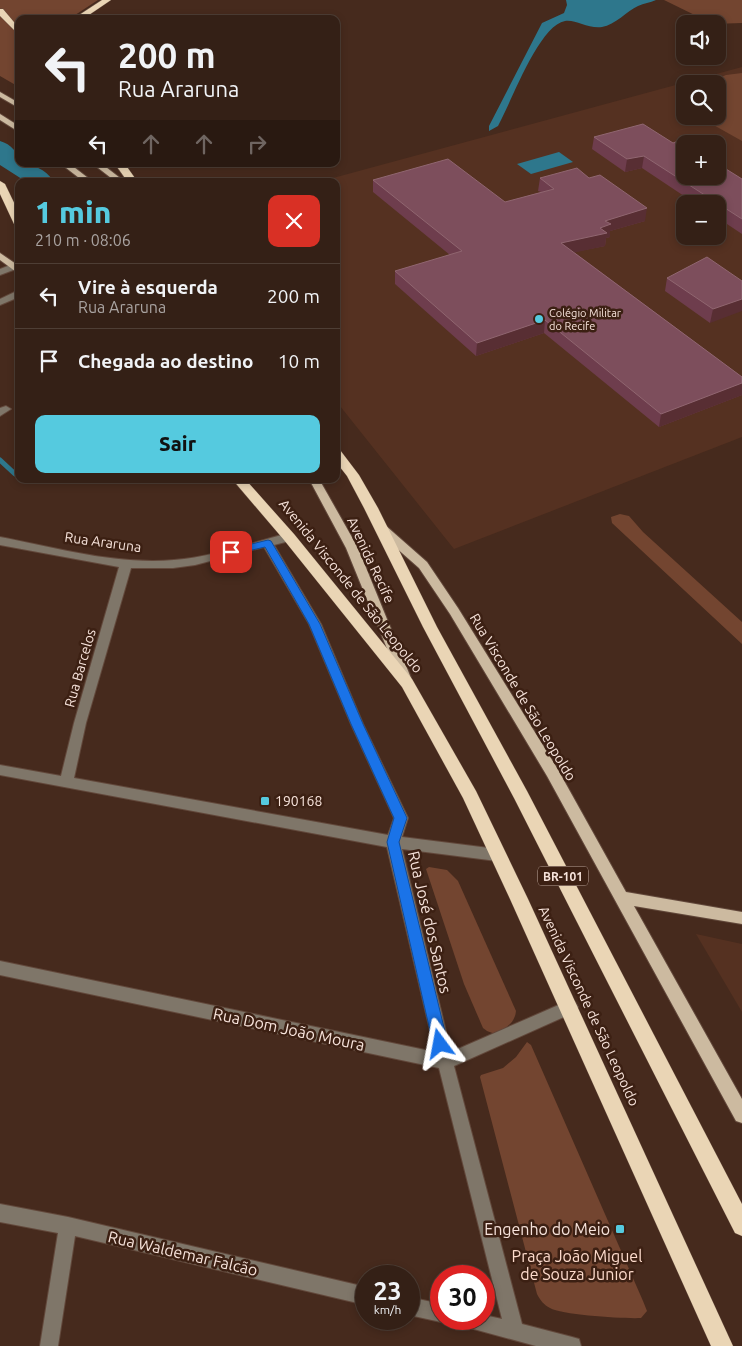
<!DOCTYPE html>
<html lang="pt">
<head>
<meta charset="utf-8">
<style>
	:root { --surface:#342016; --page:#3c281f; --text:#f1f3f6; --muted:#a9a3a1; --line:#4e3e35; --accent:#55cadf }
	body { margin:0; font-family:Ubuntu,sans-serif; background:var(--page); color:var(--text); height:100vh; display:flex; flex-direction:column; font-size:19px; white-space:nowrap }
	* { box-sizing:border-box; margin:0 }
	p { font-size:16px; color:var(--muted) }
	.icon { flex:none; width:28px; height:28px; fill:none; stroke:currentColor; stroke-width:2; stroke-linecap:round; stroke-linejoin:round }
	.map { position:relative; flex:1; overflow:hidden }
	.panel { position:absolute; left:15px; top:178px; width:325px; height:305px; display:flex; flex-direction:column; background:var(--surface); border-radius:10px; box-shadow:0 2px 8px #0003,0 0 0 1px var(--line) }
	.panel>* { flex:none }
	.top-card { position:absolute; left:15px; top:15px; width:325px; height:152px; border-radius:10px; box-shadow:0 2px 8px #0003,0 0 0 1px var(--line); background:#342016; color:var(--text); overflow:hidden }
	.controls { position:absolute; left:676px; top:15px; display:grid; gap:10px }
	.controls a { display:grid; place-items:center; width:50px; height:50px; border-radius:10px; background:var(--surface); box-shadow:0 2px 8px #0003,0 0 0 1px var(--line); font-size:25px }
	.speed { position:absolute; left:355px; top:1265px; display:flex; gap:10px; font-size:25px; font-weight:700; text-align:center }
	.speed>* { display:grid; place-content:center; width:65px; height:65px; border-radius:50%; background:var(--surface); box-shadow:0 2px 8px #0003,0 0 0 1px var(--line); line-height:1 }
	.speed small { font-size:12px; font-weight:400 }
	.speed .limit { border:8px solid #d22; background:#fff; color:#111 }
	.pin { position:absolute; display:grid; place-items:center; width:42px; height:42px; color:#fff; margin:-21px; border-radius:10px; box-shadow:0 2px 8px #0006 }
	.me { position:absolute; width:55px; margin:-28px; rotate:347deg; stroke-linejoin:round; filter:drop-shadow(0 0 4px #0008) }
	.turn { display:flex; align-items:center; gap:18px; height:105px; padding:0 20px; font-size:22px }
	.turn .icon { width:65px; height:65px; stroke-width:2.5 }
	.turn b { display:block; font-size:35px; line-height:42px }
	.lanes { display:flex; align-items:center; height:48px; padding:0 20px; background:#0003; justify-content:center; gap:25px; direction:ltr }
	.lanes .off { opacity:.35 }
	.round { display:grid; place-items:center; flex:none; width:52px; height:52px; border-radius:10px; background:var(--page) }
	.summary { display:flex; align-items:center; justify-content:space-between; height:85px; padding:0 20px }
	h1 { font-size:30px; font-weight:800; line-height:38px; color:var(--accent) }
	.cta { display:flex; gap:10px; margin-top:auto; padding:10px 20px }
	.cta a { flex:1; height:58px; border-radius:10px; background:var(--accent); color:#111; font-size:20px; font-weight:800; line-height:58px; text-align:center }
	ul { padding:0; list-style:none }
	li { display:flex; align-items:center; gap:15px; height:65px; padding:0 20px; border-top:1px solid var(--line) }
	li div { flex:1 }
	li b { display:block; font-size:19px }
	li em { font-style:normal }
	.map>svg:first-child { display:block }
	.built { fill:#553121; fill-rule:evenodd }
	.green { fill:#734530 }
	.water { fill:#2e778c }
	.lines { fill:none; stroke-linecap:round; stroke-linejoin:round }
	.stream { stroke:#2e778c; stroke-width:5 }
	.river { fill:#2e778c; fill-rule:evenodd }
	.minor-casing { stroke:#62483b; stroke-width:2 }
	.major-casing { stroke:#62483b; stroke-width:2 }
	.highway-casing { stroke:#62483b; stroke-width:1 }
	.minor { fill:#7f7669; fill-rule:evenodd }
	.major { fill:#ccbaa0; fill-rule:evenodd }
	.highway { fill:#ead5b5; fill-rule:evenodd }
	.wall { fill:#6e3d4d }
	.shaded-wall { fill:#582e33 }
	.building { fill:#7d4e5c; stroke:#906670 }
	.route { fill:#1a73e8; stroke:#114b97 }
	.poi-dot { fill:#55cadf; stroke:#3c2013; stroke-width:2 }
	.labels { text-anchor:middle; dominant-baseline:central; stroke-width:5; stroke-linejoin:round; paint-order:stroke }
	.far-poi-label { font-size:11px; fill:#f7e3db; stroke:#3c2013; text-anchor:start }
	.shield { fill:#3c2013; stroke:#bfa89f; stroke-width:1 }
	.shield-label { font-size:12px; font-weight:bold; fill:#f7e3db }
	.street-label { font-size:14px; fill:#f7e3db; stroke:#3c2013 }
	.poi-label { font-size:14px; fill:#f7e3db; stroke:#3c2013; text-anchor:start }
	.near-street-label { font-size:16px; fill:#f7e3db; stroke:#3c2013 }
	.near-poi-label { font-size:16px; fill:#f7e3db; stroke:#3c2013; text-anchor:end }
	.near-park-label { font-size:16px; fill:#fddbcc; stroke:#3c2013 }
</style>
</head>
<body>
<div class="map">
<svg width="742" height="1346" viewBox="0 0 742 1346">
	<rect width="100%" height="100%" fill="#462a1d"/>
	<g class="built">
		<path d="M742 67V437L454 549 336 401V181H322ZM685 84H718V116H685ZM685 144H718V176H685ZM685 204H718V236H685Z"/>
		<polygon points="696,934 742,944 742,1012"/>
	</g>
	<g class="green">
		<polygon points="0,0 98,0 69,19 19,19 19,87 0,76"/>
		<polygon points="664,0 742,0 742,23 713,24"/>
		<polygon points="742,73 742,141 710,123 702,116 718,116 718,84 705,84 726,75"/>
		<polygon points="620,514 629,516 643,532 742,622 742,644 612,523 611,517"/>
		<path d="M429 867 447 870 458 881 516 1011C515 1023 506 1028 495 1034L487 1031 483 1028 464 984 426 869Z"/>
		<path d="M527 1042 531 1045 643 1301 647 1311 641 1318C626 1319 562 1315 550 1308 544 1305 540 1300 537 1294L480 1077 481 1075 503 1068 516 1057Z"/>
	</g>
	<g class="water">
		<path d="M566 0H656C650 3 644 3 638 6 627 11 615 25 602 27 588 29 575 19 565 21 540 25 513 97 502 118L498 126 489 131V126L542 23 564 13 567 5Z"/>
		<polygon points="559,152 573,162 531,174 517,164"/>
	</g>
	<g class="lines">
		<polyline class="stream" points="0,460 15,474"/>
		<path class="river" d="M0 141C11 144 19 153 19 164 32 164 46 169 53 181H25L0 165Z"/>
		<defs>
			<g id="minor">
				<polygon points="13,264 16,265 16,269 0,275 0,269"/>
				<polygon points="19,290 19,297 0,305 0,299"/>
				<polygon points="6,406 11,409 0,416 0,408"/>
				<path d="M289 533 295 537 293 540 274 545 321 624 363 724 408 818 402 837 497 849 502 851 504 855 502 859 497 861 402 849 451 1052 570 1000 575 1002 578 1007 575 1012 454 1066 522 1324 572 1337 579 1339 581 1346H536L459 1325 456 1319H484V1315L502 1319 439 1068 0 975V961L435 1052 387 847 0 775V765L61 776 74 723 119 567 0 545V537C57 548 116 565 174 560 212 557 251 543 289 533ZM264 547 309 624 351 724 394 818 388 835 74 778 86 723 131 568H173L195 565Z"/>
				<polygon points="0,1204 68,1217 366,1287 366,1305 75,1236 58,1346 40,1346 58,1233 0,1222"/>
				<polygon points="409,1297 441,1304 441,1319 447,1319 441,1322 409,1315"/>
			</g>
			<g id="major">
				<polygon points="0,92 19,103 19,108 0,97"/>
				<polygon points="0,114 19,126 19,132 0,120"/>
				<polygon points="61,164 70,164 92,181 83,181"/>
				<polygon points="93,164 102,164 124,181 115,181"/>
				<polygon points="0,253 19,266 19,274 0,260"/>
				<polygon points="309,479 319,479 358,548 411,678 409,681 401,681 399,678 346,548"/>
				<polygon points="381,524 385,525 427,562 458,608 557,768 626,892 742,912 742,924 634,906 742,1099 742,1123 736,1121 547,776 450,614 419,568 377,531 375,528 377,525"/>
			</g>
			<g id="highway">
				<polygon points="102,0 111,0 83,19 73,19"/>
				<polygon points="0,9 3,9 19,28 19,35 0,16"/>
				<polygon points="115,164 125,164 137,181 127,181"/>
				<polygon points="0,181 5,184 19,213 19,227 14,224 0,194"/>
				<polygon points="336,449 340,450 359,475 378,508 437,627 527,791 742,1204 742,1236 735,1233 514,798 423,627 364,508 347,476 336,462"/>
				<polygon points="232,479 245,479 294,534 412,679 476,791 528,899 733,1346 711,1346 510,899 463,798 402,687 284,540"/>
			</g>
		</defs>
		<use href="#minor" class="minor-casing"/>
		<use href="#major" class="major-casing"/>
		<use href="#highway" class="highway-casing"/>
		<use href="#minor" class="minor"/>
		<use href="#major" class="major"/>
		<use href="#highway" class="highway"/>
	</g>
	<g class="wall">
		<polygon points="594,137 673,143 742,179 742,234 718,218 718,204 696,204 642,168 625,172 592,149"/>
		<polygon points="540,178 589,178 645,221 610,231 610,237 606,238 605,246 574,252 742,377 742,395 659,427 544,333 476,356 395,284 395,271 450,255 373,192 373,180 505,202 541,192 538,191"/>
		<polygon points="667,278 742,281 710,323 665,291"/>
	</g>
	<g class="shaded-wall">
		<polygon points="644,156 642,168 625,172 627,159"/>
		<polygon points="647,208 645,221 610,231 610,237 606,238 605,246 559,256 561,243 605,221"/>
		<polygon points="742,299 742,311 710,323 713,309"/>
		<polygon points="545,320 544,333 476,356 477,343"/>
		<polygon points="742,383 742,395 659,427 661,414"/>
	</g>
	<g class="building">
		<polygon points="643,124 673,143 678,141 685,145 685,176 718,176 718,164 742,179 742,219 644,156 627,159 594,137"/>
		<polygon points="448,159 505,202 554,189 540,178 577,168 589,178 600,175 647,208 605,221 611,224 600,228 607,233 561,243 742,377 742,383 661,414 545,320 477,343 395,271 462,251 373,180"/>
		<polygon points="707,257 742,281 742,299 713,309 667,278"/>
	</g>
	<polygon class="route" points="268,540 271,541 320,624 363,724 407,818 399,842 448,1044 446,1048 440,1050 435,1048 433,1044 387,842 394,818 351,724 309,624 265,547 231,555 226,552 227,550"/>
	<g class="poi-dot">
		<circle cx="539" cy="319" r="5"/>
		<rect x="260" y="796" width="10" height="10" rx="2.5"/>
		<rect x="615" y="1224" width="10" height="10" rx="2.5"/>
	</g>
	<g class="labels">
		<g class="far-poi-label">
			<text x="549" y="313">Colégio Militar<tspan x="549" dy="13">do Recife</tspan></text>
		</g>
		<rect class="shield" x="538" y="866.5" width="50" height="19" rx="4"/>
		<g class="shield-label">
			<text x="563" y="876">BR-101</text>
		</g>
		<g class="street-label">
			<text transform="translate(103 542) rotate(8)">Rua Araruna</text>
			<text transform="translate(371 560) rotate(65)">Avenida Recife</text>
			<text transform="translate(351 586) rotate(51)">Avenida Visconde de São Leopoldo</text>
			<text transform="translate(80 668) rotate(-74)">Rua Barcelos</text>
			<text transform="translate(523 697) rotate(59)">Rua Visconde de São Leopoldo</text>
			<text transform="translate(589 1006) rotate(65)">Avenida Visconde de São Leopoldo</text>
		</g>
		<g class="poi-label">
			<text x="275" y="801">190168</text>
		</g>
		<g class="near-street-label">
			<text transform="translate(430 922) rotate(77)">Rua José dos Santos</text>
			<text transform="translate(289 1029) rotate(12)">Rua Dom João Moura</text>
			<text transform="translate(183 1253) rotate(13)">Rua Waldemar Falcão</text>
		</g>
		<g class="near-poi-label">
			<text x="610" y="1229">Engenho do Meio</text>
		</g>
		<g class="near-park-label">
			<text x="577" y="1256">Praça João Miguel<tspan x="577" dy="18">de Souza Junior</tspan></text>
		</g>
	</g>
</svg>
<div class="controls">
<a><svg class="icon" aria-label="sound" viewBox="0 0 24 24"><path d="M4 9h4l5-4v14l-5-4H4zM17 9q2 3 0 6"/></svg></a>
<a><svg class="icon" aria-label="search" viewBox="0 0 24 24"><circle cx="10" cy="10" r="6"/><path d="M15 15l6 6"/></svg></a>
<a>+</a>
<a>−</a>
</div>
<div class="speed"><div>23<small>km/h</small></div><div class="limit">30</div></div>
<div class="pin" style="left:231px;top:552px;background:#d93025"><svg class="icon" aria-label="arrive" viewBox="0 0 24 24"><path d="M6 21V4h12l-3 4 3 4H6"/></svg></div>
<svg class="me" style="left:440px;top:1044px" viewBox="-20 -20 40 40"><path d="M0-17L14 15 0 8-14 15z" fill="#1a73e8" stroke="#fff" stroke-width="4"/></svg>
<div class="top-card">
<div class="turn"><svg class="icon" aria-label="left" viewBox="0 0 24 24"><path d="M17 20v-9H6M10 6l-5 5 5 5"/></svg><div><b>200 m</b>Rua Araruna</div></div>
<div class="lanes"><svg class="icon" aria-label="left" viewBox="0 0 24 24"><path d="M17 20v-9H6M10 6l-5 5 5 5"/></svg><svg class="icon off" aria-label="ahead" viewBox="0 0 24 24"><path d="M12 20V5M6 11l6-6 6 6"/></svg><svg class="icon off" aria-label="ahead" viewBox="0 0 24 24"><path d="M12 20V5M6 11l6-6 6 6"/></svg><svg class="icon off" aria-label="right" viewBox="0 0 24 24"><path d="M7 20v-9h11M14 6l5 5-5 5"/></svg></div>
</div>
<section class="panel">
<div class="summary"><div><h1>1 min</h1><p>210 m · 08:06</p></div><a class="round" style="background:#d93025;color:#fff"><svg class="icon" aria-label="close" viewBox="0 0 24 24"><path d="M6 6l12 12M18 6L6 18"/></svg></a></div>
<ul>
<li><svg class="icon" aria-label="left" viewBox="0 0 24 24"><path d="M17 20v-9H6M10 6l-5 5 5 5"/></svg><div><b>Vire à esquerda</b><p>Rua Araruna</p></div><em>200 m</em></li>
<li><svg class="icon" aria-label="arrive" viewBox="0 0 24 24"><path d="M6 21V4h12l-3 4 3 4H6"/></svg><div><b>Chegada ao destino</b></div><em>10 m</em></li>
</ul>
<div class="cta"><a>Sair</a></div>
</section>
</div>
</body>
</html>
